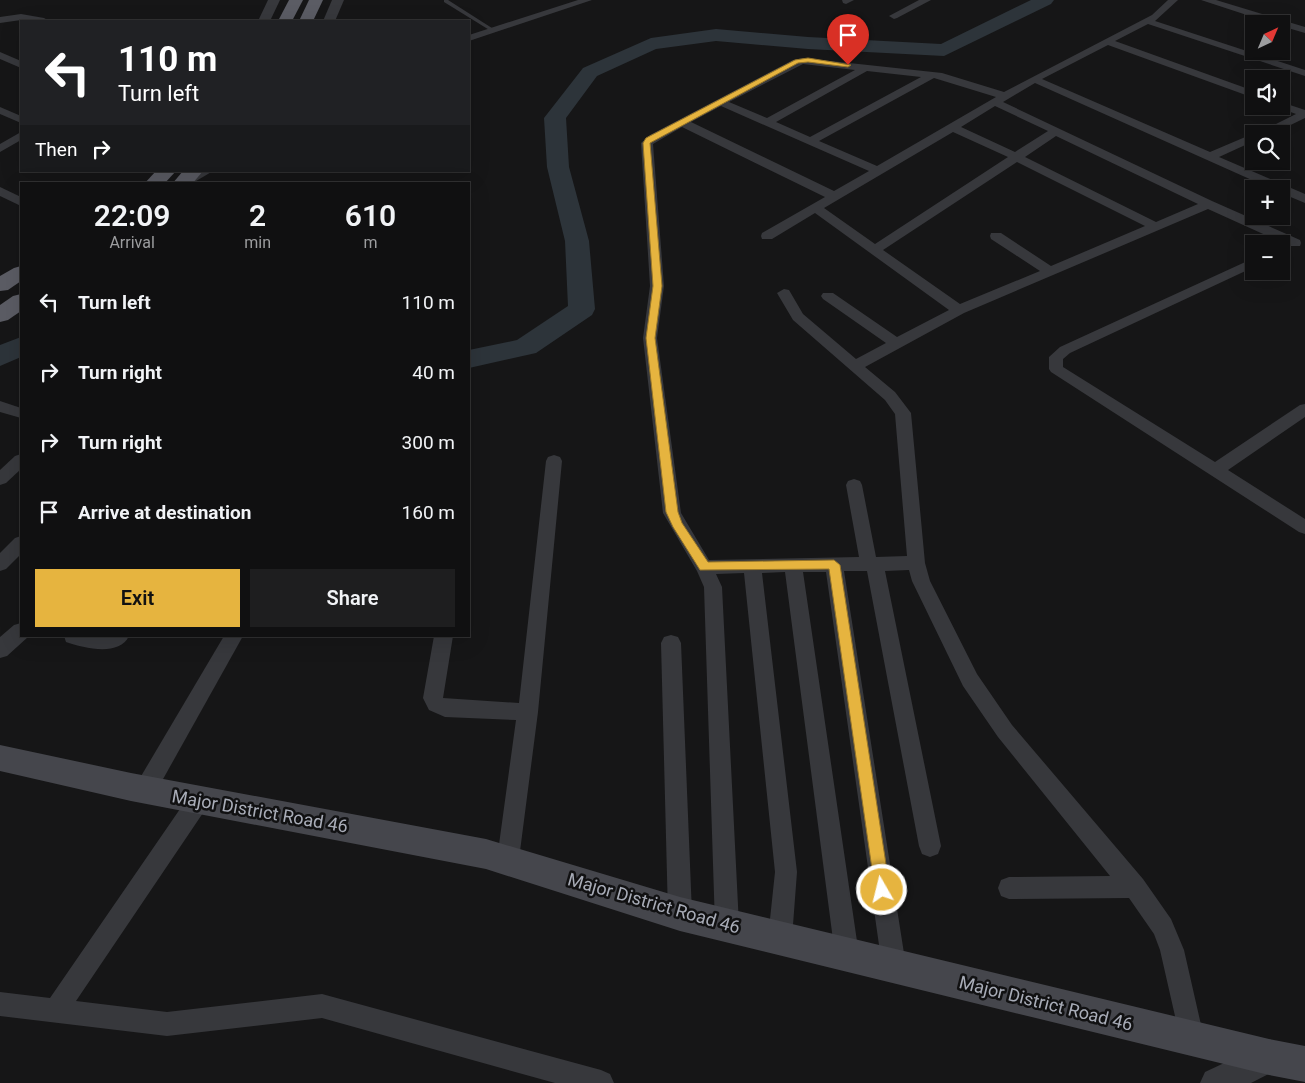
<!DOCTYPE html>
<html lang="en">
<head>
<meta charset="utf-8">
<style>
	:root { --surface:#101011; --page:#1e1e1f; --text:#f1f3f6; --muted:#9c9d9f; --line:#303031; --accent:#e6b43f }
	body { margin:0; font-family:Roboto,sans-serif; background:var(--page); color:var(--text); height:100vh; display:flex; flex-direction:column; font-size:19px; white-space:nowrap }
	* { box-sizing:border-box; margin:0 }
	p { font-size:16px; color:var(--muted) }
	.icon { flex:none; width:28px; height:28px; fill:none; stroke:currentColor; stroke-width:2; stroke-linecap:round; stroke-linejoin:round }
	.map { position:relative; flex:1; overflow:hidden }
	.side { position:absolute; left:20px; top:182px; width:450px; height:455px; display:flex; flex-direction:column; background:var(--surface); border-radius:0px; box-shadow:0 5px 20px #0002,0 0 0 1px var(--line) }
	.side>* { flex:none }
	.hud { position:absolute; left:20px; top:20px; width:450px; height:152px; border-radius:0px; box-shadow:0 5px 20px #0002,0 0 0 1px var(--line); background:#202124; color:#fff; overflow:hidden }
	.needle { width:32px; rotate:44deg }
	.tools { position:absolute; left:1245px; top:15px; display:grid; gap:10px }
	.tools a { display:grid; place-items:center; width:45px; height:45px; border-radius:0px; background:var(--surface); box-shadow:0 5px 20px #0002,0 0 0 1px var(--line); font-size:25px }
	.pin { position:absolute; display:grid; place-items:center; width:42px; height:42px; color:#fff; margin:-51px -21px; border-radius:50% 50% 50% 0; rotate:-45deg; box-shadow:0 0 5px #0007 }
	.pin .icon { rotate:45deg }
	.me { position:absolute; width:55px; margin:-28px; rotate:352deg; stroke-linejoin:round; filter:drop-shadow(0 0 4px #0008) }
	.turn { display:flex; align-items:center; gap:18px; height:105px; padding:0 15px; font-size:22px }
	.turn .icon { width:65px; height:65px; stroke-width:2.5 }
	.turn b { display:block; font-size:35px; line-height:42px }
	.then { display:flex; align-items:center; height:48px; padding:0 15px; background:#0003; gap:10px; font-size:19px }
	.eta { display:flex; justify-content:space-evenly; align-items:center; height:85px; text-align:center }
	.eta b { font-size:30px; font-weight:600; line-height:35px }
	.primary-button { display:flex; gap:10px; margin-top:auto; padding:10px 15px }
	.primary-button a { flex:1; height:58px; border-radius:0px; background:var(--accent); color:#111; font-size:20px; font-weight:600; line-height:58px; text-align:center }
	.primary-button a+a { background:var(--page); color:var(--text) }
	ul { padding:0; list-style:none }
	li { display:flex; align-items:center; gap:15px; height:70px; padding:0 15px }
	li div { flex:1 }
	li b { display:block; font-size:19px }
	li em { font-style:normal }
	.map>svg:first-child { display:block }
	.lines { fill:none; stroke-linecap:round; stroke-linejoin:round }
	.river { fill:#2d343a; fill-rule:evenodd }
	.service { fill:#37383c; fill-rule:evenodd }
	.minor { fill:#37383c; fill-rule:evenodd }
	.tertiary { fill:#37383c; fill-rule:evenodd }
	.secondary { fill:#45464c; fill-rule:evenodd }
	.trunk { fill:#5b5c64; fill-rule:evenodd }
	.route { fill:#e6b43f; stroke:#967529 }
	.labels { text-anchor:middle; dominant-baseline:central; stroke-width:5; stroke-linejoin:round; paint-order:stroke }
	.near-street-label { font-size:18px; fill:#a8acb7; stroke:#111112 }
</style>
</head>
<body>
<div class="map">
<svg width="1305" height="1083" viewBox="0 0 1305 1083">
	<rect width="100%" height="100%" fill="#161617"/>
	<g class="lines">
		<g class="river">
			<polygon points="1031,0 1054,0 1051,4 944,56 808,49 716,41 656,49 597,76 566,118 569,167 589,241 595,309 592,315 536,353 469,368 469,350 517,340 568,306 565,241 547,167 544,118 583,68 651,38 716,29 808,37 941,44"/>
			<polygon points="21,337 21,357 0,366 0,345"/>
		</g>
		<polygon class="service" points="444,0 448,0 495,30 491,31 444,2"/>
		<g class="minor">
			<polygon points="578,0 592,0 469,41 469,35"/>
			<polygon points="842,0 854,0 846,4 843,3"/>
			<polygon points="919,0 931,0 897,18 894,19 889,16"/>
			<path d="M1168 0H1178L1155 21 1305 70V76L1148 24 1115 41 1254 91V98L1108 45 1042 79 1210 152 1250 135 1255 134 1254 141 1219 157 1305 194V203L1281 193V189H1272L1035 83 1003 102 1212 201 1300 240 1301 243 1300 246H1290L1208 209 964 313 865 367 895 392 911 413 925 563 930 581 977 674 1012 725 1143 879 1171 919 1184 950 1204 1038 1201 1047 1192 1050 1183 1047 1180 1038 1160 950 1154 934 1129 898 1009 899 1001 896 998 888 1001 880 1009 877 1110 876 998 737 963 686 912 581 909 570 885 571 941 846 938 854 930 857 922 854 919 846 867 571H844L906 966 902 974 894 978 886 974 882 966 826 572H803L859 955 855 963 847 967 839 963 835 955 785 572 762 573 797 872 792 938 788 946 780 950 772 946 768 938 775 872 744 573 716 574 722 587 739 925 735 933 727 937 719 933 715 925 704 587 697 571 663 513 643 338 650 286 641 143 650 135 793 60 803 58 942 73 1004 92 1152 15ZM803 64 855 70 767 118 729 102ZM867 71 921 77 810 137 776 122ZM934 78 996 97 877 166 819 141ZM721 106 869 171 834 191 691 122ZM995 106 1048 131 1015 152 961 127ZM682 127 825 197 762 233 761 236 762 239H772L815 213 949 310 897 337 833 293H823L821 296 823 299 886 343 856 359 803 314 789 290 784 289 777 293 793 320 885 400 895 414 907 556 876 557 862 485 860 481 854 479 848 481 846 485 859 557 709 560 681 513 657 338 664 286 653 144ZM953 132 1008 157 875 244 824 208ZM1056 136 1198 204 1156 222 1025 157ZM1017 162 1145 226 1051 266 1001 233H991L990 236 991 239 1040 271 960 304 883 250Z"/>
			<polygon points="1201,0 1216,0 1305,27 1305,33 1281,26 1281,24 1274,24"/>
			<polygon points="21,14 44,18 49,21 21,20 0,23 0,17"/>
			<polygon points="0,52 21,61 21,68 0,59"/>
			<polygon points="1281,102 1305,110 1305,118 1272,134 1256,134 1296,114 1277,107 1281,106"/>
			<polygon points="0,107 21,116 21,123 0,114"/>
			<polygon points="21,132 21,140 0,152 0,144"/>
			<polygon points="0,187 21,197 21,206 0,196"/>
			<polygon points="1254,258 1254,267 1070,353 1063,359 1063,367 1215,462 1300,405 1305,404 1305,417 1228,470 1305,519 1305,534 1299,532 1051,372 1049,369 1049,357 1060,347"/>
			<polygon points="0,401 21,408 21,418 0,412"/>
			<polygon points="21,454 21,469 6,483 0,485 0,470 15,456"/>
			<polygon points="554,455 560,457 562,461 538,712 519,859 516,867 508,870 500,867 497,859 516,720 445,717 429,710 423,698 434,636 453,636 443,698 519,703 546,461 548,457"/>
			<polygon points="21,536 21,554 6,569 0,571 0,553 15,538"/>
			<polygon points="21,623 21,636 28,637 7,656 0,658 0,637 14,625"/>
			<polygon points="671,635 678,637 681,643 692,914 688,922 680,926 672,922 668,914 661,643 664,637"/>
			<path d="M64 636H129C119 657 84 648 66 642Z"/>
			<polygon points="224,636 243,636 153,797 145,800 137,797 134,790 137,783"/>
			<polygon points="199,790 207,793 210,800 207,807 76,1001 167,1012 322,994 601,1070 610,1074 614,1083 555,1083 322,1018 167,1036 0,1016 0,992 50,998 191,793"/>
		</g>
		<g class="tertiary">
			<polygon points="268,0 280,0 270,21 258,21"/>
			<polygon points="332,0 344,0 335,21 323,21"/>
			<polygon points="194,171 213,171 191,184 177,184 176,182 178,179"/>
			<polygon points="1269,1042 1280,1046 1284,1057 1280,1068 1251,1083 1200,1083 1205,1072"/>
		</g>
		<polygon class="secondary" points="0,745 131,773 486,839 680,897 1269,1039 1305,1046 1305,1082 1269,1075 680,931 486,869 131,801 0,771"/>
		<g class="trunk">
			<polygon points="289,0 303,0 292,21 278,21"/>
			<polygon points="309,0 323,0 313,21 299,21"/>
			<polygon points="156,171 176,171 164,184 144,184"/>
			<polygon points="183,171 203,171 192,184 172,184"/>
			<polygon points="21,266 21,281 8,290 0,291 0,276 14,268"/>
			<polygon points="21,294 21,311 8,320 0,322 0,305 13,296"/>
		</g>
	</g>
	<polygon class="route" points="808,58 851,65 848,67 808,62 798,63 650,143 662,286 655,338 678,512 682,523 708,562 834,560 840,565 890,890 888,895 882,897 877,895 875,890 829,569 700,570 673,527 666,512 646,338 653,286 643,143 646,138 795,60"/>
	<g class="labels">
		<g class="near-street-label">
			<text transform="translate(260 811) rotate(10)">Major District Road 46</text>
			<text transform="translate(654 903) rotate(16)">Major District Road 46</text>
			<text transform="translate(1046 1003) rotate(14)">Major District Road 46</text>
		</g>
	</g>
</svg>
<div class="tools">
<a><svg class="needle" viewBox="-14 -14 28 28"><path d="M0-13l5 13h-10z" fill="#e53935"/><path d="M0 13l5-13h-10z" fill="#9c9d9f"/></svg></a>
<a><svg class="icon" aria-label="sound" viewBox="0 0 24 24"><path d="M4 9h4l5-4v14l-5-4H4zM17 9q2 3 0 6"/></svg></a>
<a><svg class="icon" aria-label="search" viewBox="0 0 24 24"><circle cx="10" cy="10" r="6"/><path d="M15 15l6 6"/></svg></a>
<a>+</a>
<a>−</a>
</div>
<div class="pin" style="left:848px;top:65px;background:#d93025"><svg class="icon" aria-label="arrive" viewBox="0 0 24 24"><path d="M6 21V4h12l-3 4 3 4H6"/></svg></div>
<svg class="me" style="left:882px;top:890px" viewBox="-20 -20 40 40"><circle r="17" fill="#e6b43f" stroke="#fff" stroke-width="3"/><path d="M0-11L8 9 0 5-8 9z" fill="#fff"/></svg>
<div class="hud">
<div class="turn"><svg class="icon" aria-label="left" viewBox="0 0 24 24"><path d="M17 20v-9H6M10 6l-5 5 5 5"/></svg><div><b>110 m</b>Turn left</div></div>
<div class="then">Then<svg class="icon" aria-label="right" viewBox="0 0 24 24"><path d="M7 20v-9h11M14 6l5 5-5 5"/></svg></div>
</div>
<section class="side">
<div class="eta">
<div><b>22:09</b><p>Arrival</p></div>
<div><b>2</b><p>min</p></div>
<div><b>610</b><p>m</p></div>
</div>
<ul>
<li><svg class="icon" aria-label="left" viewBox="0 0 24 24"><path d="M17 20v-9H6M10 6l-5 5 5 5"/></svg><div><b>Turn left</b></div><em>110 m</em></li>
<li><svg class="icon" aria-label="right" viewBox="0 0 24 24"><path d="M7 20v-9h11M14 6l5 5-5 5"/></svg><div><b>Turn right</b></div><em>40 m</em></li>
<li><svg class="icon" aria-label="right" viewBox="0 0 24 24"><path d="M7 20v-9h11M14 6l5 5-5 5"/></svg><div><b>Turn right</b></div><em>300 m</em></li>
<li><svg class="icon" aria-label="arrive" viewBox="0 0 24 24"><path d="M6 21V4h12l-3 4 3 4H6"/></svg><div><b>Arrive at destination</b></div><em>160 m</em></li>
</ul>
<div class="primary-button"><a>Exit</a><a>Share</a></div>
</section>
</div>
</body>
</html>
